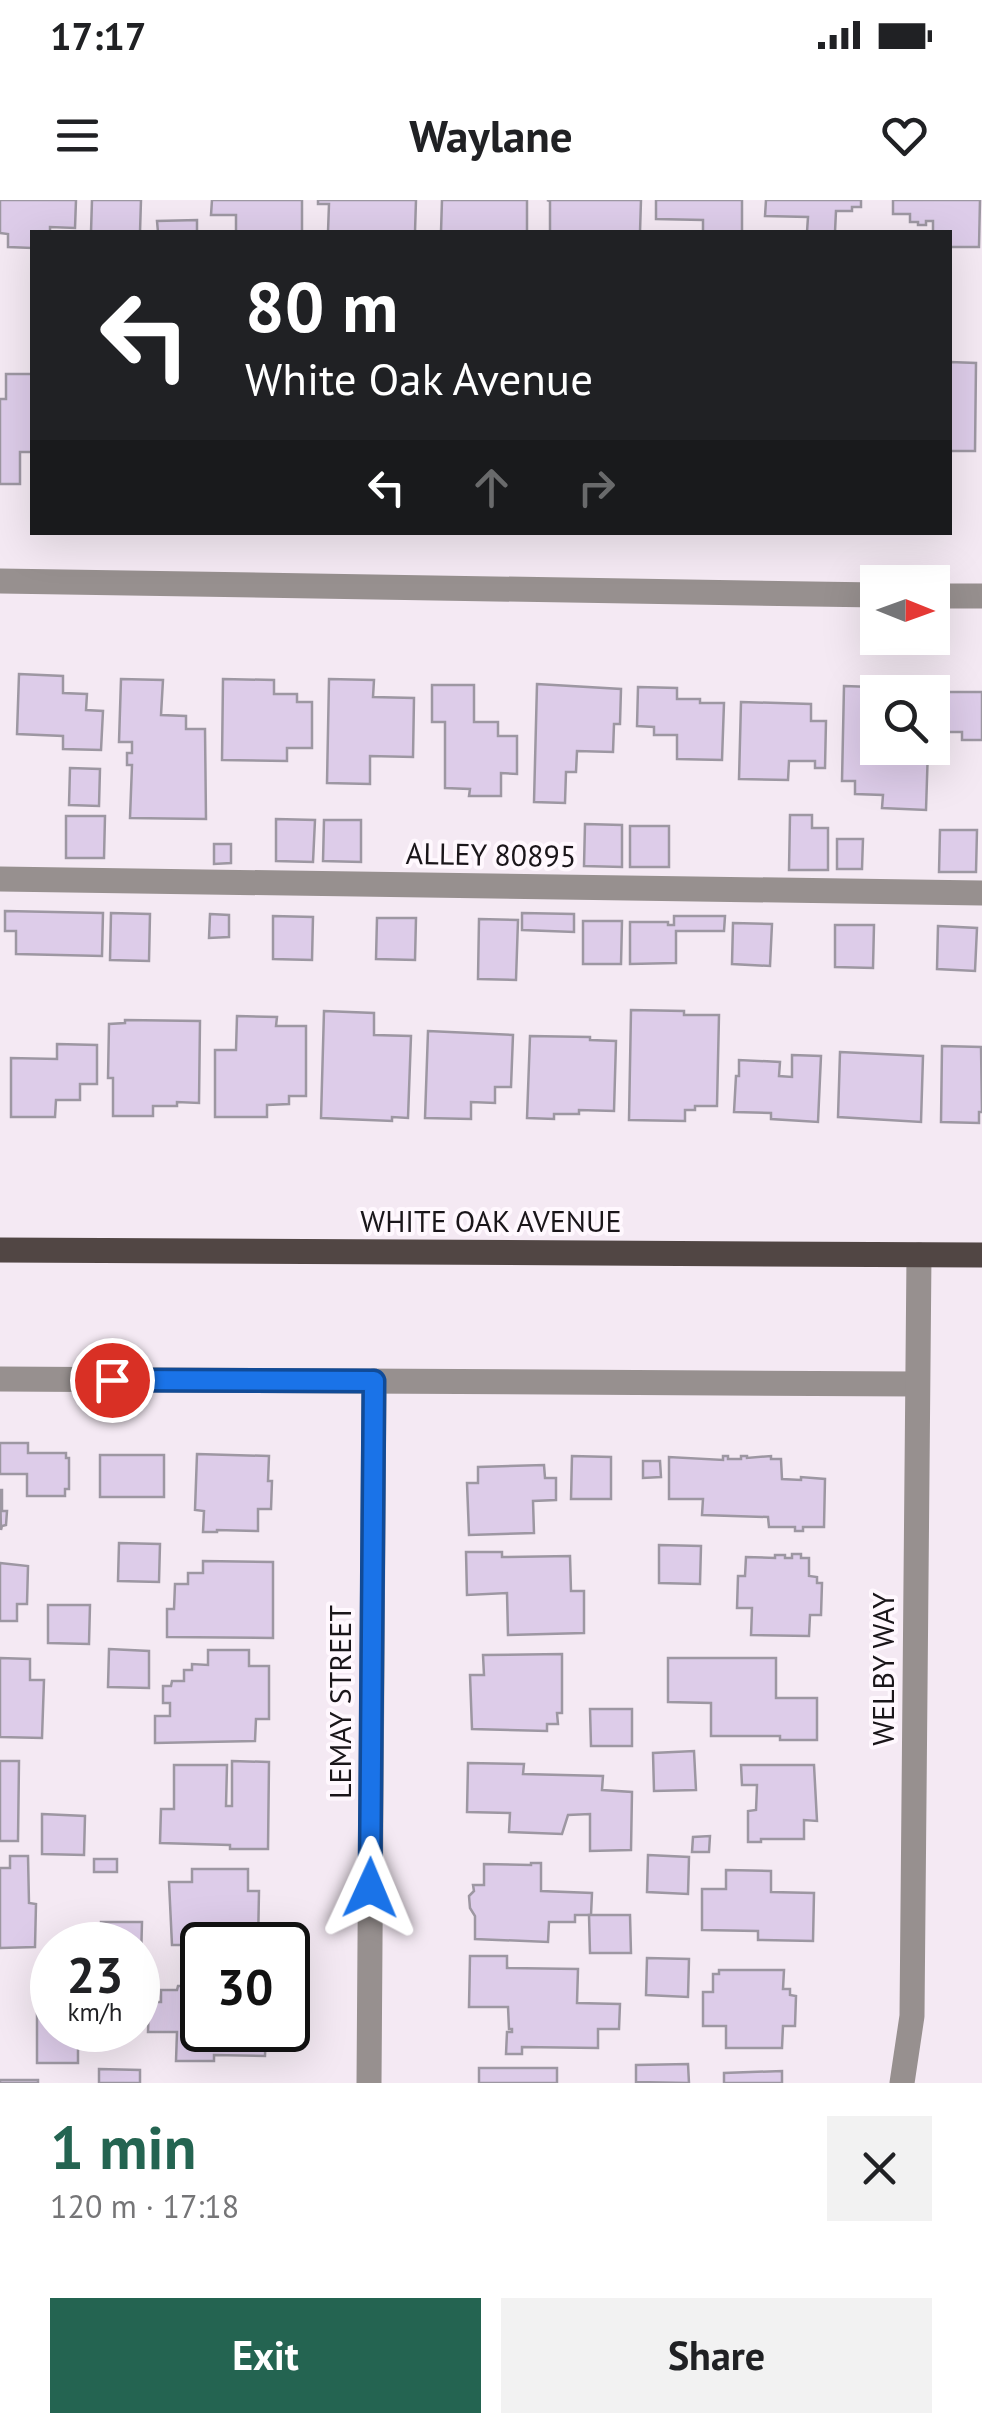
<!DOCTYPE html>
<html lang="en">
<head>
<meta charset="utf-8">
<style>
	:root { --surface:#fff; --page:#f2f2f2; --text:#202124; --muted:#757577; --accent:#246451 }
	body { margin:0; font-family:"PT Sans",sans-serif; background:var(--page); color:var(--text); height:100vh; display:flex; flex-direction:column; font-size:38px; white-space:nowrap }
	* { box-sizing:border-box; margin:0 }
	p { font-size:32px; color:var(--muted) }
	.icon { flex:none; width:55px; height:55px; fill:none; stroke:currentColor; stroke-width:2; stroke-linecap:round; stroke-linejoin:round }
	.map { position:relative; height:1883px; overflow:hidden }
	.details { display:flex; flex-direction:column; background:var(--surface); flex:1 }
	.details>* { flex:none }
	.guide { position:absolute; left:30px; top:30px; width:922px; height:305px; border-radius:0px; box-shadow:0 10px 40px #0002; background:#202124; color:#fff; overflow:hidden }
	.needle { width:65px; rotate:91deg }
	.tools { position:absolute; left:860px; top:365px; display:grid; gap:20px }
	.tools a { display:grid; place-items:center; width:90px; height:90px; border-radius:0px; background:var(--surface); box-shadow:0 10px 40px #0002; font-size:50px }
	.speed { position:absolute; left:30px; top:1722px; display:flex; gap:20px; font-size:50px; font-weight:700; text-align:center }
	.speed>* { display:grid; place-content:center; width:130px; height:130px; border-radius:50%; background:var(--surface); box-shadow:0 10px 40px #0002; line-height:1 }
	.speed small { font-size:25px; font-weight:400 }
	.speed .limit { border:5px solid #111; border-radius:15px; background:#fff; color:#111 }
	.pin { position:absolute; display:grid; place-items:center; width:85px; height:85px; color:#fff; margin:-42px; border:5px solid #fff; border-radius:50%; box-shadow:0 2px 10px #0007 }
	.me { position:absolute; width:110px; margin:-55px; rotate:1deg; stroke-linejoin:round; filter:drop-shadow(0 0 8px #0008) }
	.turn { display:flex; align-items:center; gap:35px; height:210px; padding:0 50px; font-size:45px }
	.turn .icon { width:130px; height:130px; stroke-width:2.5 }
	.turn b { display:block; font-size:70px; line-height:85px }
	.lanes { display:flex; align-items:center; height:95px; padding:0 50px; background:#0003; justify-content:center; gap:50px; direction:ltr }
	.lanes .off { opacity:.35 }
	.round { display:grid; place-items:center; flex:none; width:105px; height:105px; border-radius:0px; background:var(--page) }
	.overview { display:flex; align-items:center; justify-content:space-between; height:170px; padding:0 50px }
	h1 { font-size:60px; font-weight:700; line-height:75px; color:var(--accent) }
	.primary-button { display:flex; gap:20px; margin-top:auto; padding:20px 50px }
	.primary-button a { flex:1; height:115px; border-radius:0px; background:var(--accent); color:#fff; font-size:40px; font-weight:700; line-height:115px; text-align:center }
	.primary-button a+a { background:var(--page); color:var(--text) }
	.status { display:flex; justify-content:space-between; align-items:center; height:70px; padding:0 50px; background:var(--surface); direction:ltr }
	.status svg { height:28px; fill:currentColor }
	header { display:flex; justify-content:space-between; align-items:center; height:130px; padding:0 50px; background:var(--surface); font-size:45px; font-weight:700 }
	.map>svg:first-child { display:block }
	.building { fill:#ddcce9; stroke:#9d97a2; stroke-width:2.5 }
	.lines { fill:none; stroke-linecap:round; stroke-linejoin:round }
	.minor { stroke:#97908f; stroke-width:25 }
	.major { stroke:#514644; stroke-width:25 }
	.route-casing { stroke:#114b97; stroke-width:25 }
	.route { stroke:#1a73e8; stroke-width:18 }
	.labels { text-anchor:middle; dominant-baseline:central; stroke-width:8; stroke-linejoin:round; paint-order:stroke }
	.street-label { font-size:30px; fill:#1a161a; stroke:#fff8fe }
</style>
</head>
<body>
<div class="status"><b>17:17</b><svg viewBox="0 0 49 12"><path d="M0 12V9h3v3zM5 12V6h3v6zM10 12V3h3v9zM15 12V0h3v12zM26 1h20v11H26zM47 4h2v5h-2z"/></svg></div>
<header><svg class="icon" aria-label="menu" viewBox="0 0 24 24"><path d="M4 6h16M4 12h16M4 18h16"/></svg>Waylane<svg class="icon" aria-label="heart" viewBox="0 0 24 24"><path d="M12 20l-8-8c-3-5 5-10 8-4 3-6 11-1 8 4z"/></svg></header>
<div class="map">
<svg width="982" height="1883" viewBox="0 0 982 1883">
	<rect width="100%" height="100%" fill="#f4e9f3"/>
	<g class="building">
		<polygon points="0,0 76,0 75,28 50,27 50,32 32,32 32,48 8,47 8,34 0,33"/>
		<polygon points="92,0 141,0 140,32 91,32"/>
		<polygon points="212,0 302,0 302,31 236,32 236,15 211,15"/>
		<polygon points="318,0 416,0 415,32 328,32 329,4 318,4"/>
		<polygon points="442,0 527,0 527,32 441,32"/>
		<polygon points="547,0 641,0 640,32 550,32 550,1"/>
		<polygon points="656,0 742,0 742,32 703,32 703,20 656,19"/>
		<polygon points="766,0 861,0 861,7 852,7 852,11 836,11 835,32 807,32 808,17 765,16"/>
		<polygon points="893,0 980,0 979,47 950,47 950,32 933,32 933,21 926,21 926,25 918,25 918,22 910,22 910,14 893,14"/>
		<polygon points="197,20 197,32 158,32 157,21"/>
		<polygon points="950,162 976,163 975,251 950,251"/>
		<polygon points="6,174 32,174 32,252 20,252 20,284 0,284 0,199 6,199"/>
		<polygon points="19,474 63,476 63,493 87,494 86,510 103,511 101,550 63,549 63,536 17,534"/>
		<polygon points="121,479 163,480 161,515 186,516 186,529 205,529 206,619 130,618 132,565 127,565 127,553 132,553 132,542 119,542"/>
		<polygon points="223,479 274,480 274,494 297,494 297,502 312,502 312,548 287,548 287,561 222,560"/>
		<polygon points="329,479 374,480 373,497 414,498 413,557 370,556 370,584 327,583"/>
		<polygon points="537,484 621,489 620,524 614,524 613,552 577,551 576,572 566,572 565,603 534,602"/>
		<polygon points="432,485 474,485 474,522 498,522 498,536 517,536 517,574 501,573 501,596 469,596 470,589 445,588 445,522 432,522"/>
		<polygon points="844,486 902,488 902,492 878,492 878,548 928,548 926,610 882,608 883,595 855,594 855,581 842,581"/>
		<polygon points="638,487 677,488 677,499 700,499 700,503 724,503 722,560 677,559 677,535 654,535 654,527 637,526"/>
		<polygon points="946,492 982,492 982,540 962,540 962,532 945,532"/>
		<polygon points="741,502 811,504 811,521 826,521 825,568 815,568 815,561 789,561 788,580 739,579"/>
		<polygon points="70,568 100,569 99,606 69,605"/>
		<polygon points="790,615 812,615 812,628 828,628 828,670 789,670"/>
		<polygon points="66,616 105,616 104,658 66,658"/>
		<polygon points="276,619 315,620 313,662 276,661"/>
		<polygon points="324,620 361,620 361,662 323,661"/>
		<polygon points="585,624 622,625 622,667 584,666"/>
		<rect x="630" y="626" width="39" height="41"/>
		<polygon points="940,630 977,630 976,672 939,672"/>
		<polygon points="837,639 863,639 862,669 837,669"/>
		<polygon points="214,644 231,644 231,663 214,664"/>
		<polygon points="5,711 103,713 102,756 16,754 16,731 5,731"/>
		<polygon points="111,713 150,714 149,761 110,760"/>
		<polygon points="522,713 574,714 574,732 522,730"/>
		<polygon points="210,714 229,715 229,737 209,738"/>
		<polygon points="273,716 313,717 312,760 273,759"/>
		<polygon points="674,716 725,716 724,731 676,731 676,763 630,764 630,722 668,722 668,725 674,725"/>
		<polygon points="377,718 416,718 415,760 376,759"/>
		<polygon points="479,719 518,720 516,780 478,779"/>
		<polygon points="583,721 622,721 621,764 583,764"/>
		<polygon points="733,723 772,724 770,766 732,764"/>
		<polygon points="835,725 874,725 873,768 835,767"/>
		<polygon points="938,726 977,728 975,771 937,769"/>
		<polygon points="631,810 684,811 684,815 719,815 717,906 695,906 695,910 685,910 685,921 629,920"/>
		<polygon points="324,811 374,813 374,835 411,836 408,918 392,917 392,921 321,918"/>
		<polygon points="237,816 277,817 276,826 306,826 306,896 289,896 289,904 267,905 267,917 215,917 215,850 236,850"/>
		<polygon points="125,820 200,821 199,903 177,902 177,906 153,906 153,916 113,916 113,878 108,878 109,824 125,823"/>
		<polygon points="428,831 513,835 511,887 495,887 495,903 471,902 471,919 425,918"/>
		<polygon points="530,836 590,837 590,840 616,841 614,911 579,910 579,914 554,914 554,919 527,918"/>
		<polygon points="57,844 97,845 97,884 80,884 80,900 56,900 55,917 11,917 11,858 57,859"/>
		<polygon points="942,846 981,847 982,912 979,912 979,923 941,922"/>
		<polygon points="840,852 923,856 921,922 838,917"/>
		<polygon points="792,855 821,856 818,922 771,919 771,913 734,912 736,876 739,876 739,860 780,862 779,876 792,877"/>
		<polygon points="0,1243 28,1243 28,1253 66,1253 66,1258 69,1258 69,1289 65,1289 65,1296 27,1296 27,1274 0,1274"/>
		<polygon points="197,1254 269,1256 268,1281 272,1281 271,1309 258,1309 258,1331 217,1330 217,1332 203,1332 204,1311 195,1310"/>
		<rect x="100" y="1255" width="64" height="42"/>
		<polygon points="572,1256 611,1257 611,1299 571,1299"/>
		<polygon points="723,1256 728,1256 728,1259 741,1259 741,1256 747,1256 747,1258 771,1256 771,1259 781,1259 782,1279 801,1280 801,1277 825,1279 824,1327 803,1327 803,1331 795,1331 795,1327 769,1327 768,1317 702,1315 703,1299 669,1299 669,1257 723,1260"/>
		<polygon points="643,1261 660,1261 661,1277 643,1278"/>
		<polygon points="544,1265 545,1278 556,1278 556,1300 533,1301 534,1333 469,1335 467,1283 478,1283 478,1267"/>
		<polygon points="0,1290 2,1290 2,1311 7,1311 6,1325 2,1326 1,1330"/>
		<polygon points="119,1343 160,1344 159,1382 118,1381"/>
		<polygon points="659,1345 701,1346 700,1384 659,1383"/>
		<polygon points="466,1352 502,1352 502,1357 570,1356 571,1391 584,1391 584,1433 508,1435 507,1393 467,1395"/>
		<polygon points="792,1354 801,1354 801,1358 809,1358 809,1376 817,1377 817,1383 822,1383 821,1415 810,1415 809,1436 751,1435 752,1408 737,1408 738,1376 745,1376 746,1357 775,1358 775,1355 785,1355 785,1358 792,1358"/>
		<polygon points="203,1361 273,1362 273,1438 167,1437 167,1409 174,1409 175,1384 188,1384 188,1373 203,1373"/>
		<polygon points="0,1363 28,1366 27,1404 17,1404 17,1421 0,1421"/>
		<polygon points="48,1405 90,1405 89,1444 48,1443"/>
		<polygon points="109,1449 149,1451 149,1488 108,1487"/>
		<polygon points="208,1450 249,1450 249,1466 269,1466 269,1519 256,1519 255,1541 155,1543 155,1516 170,1516 170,1503 163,1503 163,1486 171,1486 172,1481 184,1481 184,1470 192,1470 192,1464 208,1465"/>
		<polygon points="562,1454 562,1513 557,1513 558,1524 547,1524 547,1531 472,1529 470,1475 484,1475 483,1455"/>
		<polygon points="0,1458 30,1459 30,1480 44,1480 42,1538 0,1537"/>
		<polygon points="668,1458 776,1458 776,1498 817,1498 817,1540 780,1540 780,1536 711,1536 711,1503 668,1502"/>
		<polygon points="590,1509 632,1509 632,1546 591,1546"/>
		<polygon points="694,1551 696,1590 654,1591 653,1553"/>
		<polygon points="0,1561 19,1561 18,1641 0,1641"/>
		<polygon points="232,1561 269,1562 268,1649 230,1649 230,1645 160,1643 161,1609 174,1609 174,1565 227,1565 226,1606 232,1606"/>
		<polygon points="468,1563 524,1564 523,1574 603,1576 602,1590 632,1592 631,1650 590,1651 590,1614 568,1615 562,1634 509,1632 510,1613 467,1612"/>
		<polygon points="741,1565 814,1565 817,1621 804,1620 804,1639 761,1639 761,1642 748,1642 748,1611 756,1610 757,1585 742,1585"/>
		<polygon points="42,1614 85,1616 84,1655 42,1654"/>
		<polygon points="710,1636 709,1652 692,1652 693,1637"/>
		<polygon points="648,1655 689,1657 688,1694 647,1692"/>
		<polygon points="10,1656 28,1656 29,1703 36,1704 35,1747 0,1748 0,1668 10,1668"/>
		<rect x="94" y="1659" width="23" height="13"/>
		<polygon points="531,1663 541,1663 541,1691 592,1693 591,1715 575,1715 575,1722 549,1722 548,1742 475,1739 475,1716 470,1708 469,1696 474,1691 473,1685 484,1685 484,1664 531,1665"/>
		<polygon points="192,1669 248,1669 248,1691 259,1691 258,1745 172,1745 169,1682 192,1682"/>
		<polygon points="726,1670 771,1671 771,1692 814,1693 813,1741 758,1740 758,1731 702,1730 702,1689 726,1689"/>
		<polygon points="589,1715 630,1715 631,1753 590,1753"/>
		<polygon points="101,1722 142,1722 141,1759 138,1759 138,1745 101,1745"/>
		<polygon points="470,1756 507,1756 507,1768 578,1769 577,1803 620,1804 619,1829 598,1829 598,1848 522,1847 522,1854 506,1854 507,1832 512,1832 512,1829 509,1829 508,1807 469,1807"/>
		<polygon points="647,1758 689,1759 688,1797 646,1795"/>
		<rect x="138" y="1765" width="4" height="39"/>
		<polygon points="719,1770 784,1770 783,1789 790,1789 790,1795 796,1796 795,1826 783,1826 782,1848 726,1848 726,1826 703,1826 703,1792 713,1792 713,1774 719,1774"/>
		<polygon points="178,1786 202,1786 202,1830 266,1830 265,1856 214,1855 214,1861 176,1861 177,1832 148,1832 149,1802 161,1802 161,1790 177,1790"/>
		<polygon points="37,1812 52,1812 52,1830 78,1830 78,1863 37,1863"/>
		<polygon points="688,1864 689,1883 636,1882 636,1865"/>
		<rect x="479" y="1868" width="78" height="15"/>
		<polygon points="99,1869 140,1870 140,1883 99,1883"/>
		<polygon points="782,1871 782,1883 724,1883 724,1873"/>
		<rect x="0" y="1880" width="38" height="3"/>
	</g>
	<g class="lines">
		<g class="minor">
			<polyline points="0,381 878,395"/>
			<polyline points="932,396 982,396"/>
			<polyline points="0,679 982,693"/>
			<polyline points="0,1179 917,1184"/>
			<polyline points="369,1883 374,1181"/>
			<polyline points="902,1883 912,1816 919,1055"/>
		</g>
		<polyline class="major" points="0,1050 982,1055"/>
	</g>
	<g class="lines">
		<defs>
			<polyline id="route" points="112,1180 374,1181 370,1688"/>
		</defs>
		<use href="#route" class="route-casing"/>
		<use href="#route" class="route"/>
	</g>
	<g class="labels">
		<g class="street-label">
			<text transform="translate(491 654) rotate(1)">ALLEY 80895</text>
			<text x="491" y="1020">WHITE OAK AVENUE</text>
			<text transform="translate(882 1469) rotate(-90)">WELBY WAY</text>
			<text transform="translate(339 1502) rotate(-90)">LEMAY STREET</text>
		</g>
	</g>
</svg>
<div class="tools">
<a><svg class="needle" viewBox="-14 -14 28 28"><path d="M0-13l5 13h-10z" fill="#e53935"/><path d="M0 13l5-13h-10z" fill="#757577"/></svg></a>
<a><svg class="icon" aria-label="search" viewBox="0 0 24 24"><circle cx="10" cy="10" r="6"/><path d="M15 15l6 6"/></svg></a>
</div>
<div class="speed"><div>23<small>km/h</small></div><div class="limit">30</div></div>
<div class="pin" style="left:112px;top:1180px;background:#d93025"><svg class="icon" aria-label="arrive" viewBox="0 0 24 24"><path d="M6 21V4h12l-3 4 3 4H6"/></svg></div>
<svg class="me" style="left:370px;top:1688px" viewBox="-20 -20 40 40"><path d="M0-17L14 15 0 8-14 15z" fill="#1a73e8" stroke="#fff" stroke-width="4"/></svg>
<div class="guide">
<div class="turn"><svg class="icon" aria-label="left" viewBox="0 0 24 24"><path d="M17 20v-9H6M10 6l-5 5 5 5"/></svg><div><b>80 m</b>White Oak Avenue</div></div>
<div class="lanes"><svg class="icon" aria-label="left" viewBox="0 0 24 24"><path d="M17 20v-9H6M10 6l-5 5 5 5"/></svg><svg class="icon off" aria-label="ahead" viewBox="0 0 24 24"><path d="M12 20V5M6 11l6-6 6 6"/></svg><svg class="icon off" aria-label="right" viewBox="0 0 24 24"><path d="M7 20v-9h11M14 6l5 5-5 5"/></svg></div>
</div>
</div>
<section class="details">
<div class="overview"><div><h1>1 min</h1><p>120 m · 17:18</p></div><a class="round"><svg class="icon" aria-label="close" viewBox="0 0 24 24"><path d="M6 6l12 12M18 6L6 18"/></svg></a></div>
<div class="primary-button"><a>Exit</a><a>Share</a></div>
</section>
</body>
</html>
